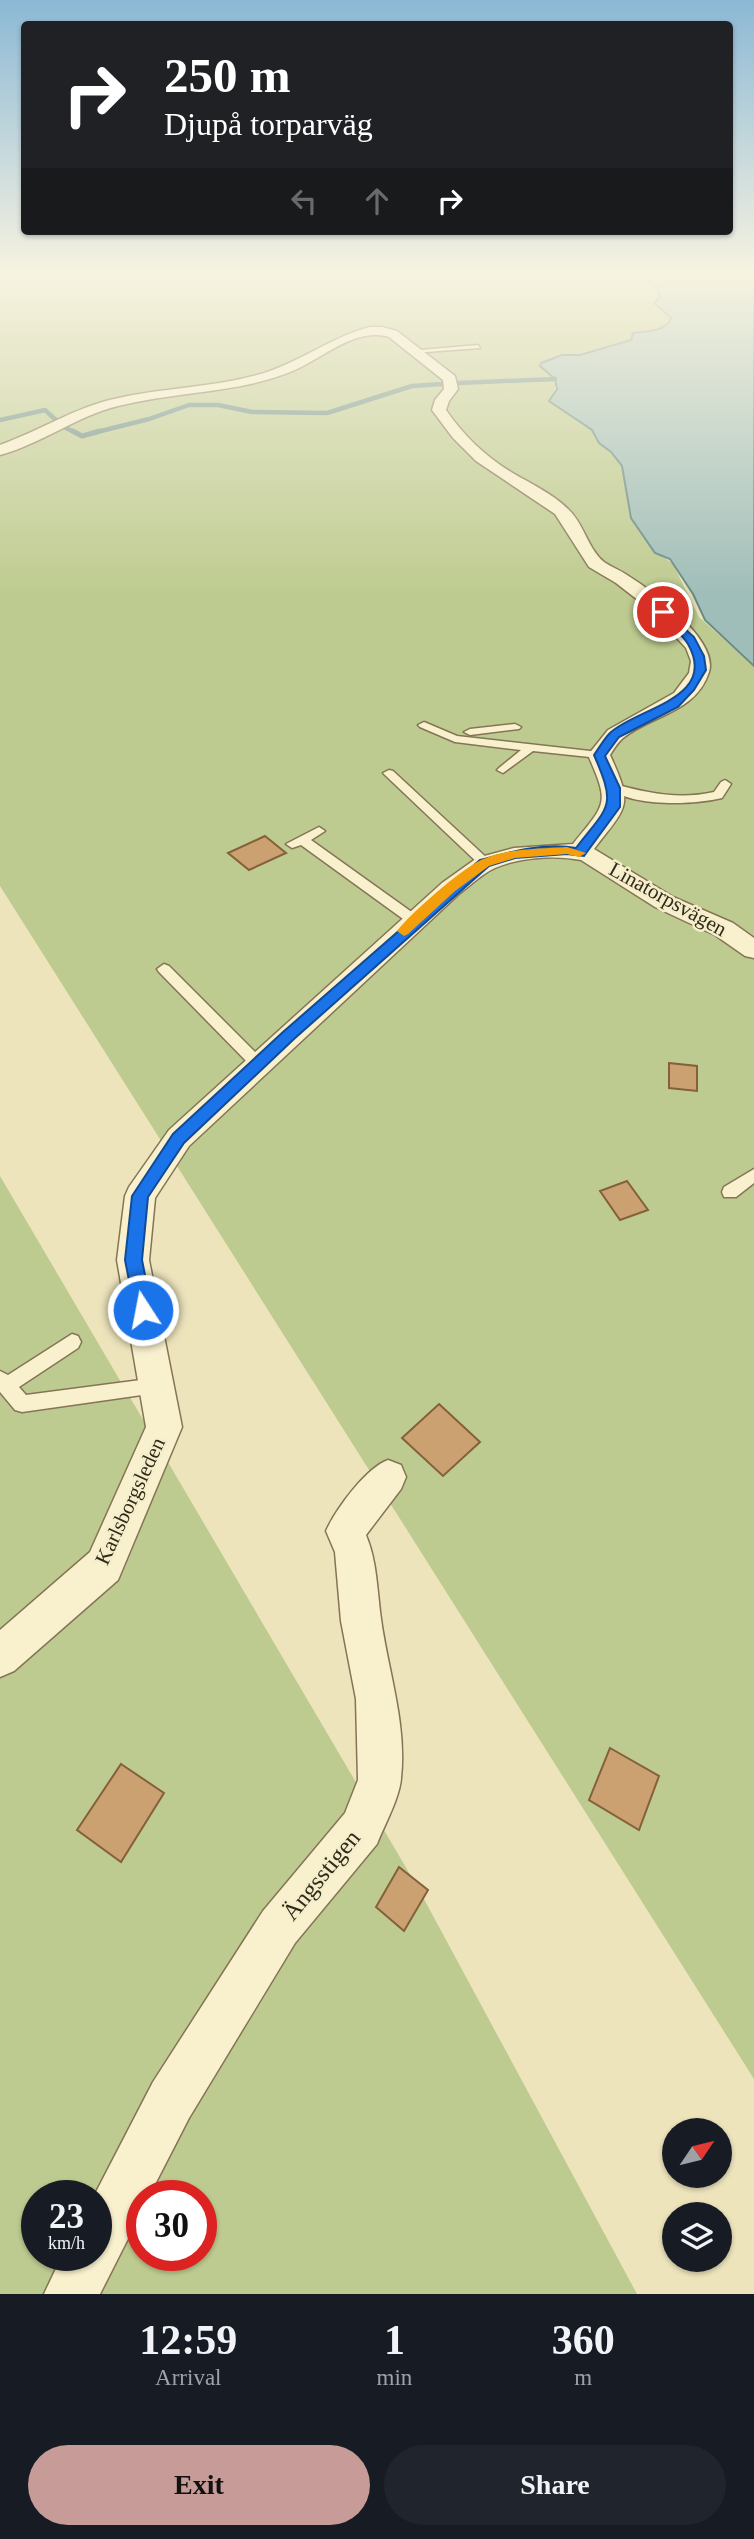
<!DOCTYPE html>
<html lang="en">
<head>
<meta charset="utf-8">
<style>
	:root { --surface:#171b24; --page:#20242c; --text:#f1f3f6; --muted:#9ea1a6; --accent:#c79c98 }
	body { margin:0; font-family:"Times New Roman",serif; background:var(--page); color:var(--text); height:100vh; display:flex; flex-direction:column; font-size:26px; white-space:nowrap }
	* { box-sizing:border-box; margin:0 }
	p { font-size:23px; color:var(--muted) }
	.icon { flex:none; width:38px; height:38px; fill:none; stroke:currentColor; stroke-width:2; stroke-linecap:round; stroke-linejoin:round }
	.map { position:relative; height:2294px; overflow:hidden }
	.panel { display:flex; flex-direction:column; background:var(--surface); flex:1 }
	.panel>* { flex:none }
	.guide { position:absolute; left:21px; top:21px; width:712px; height:214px; border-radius:7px; box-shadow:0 2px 5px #0004; background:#202124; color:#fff; overflow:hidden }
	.needle { width:46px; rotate:55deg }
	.buttons { position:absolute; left:662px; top:2118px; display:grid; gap:14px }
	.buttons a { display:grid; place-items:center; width:70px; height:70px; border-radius:50%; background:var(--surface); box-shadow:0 2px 5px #0004; font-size:35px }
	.speed { position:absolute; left:21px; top:2180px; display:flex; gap:14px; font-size:35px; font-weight:700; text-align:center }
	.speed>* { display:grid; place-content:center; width:91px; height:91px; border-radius:50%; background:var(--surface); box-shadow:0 2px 5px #0004; line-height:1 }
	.speed small { font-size:18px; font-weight:400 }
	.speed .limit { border:10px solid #d22; background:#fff; color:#111 }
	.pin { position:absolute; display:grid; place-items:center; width:60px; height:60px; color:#fff; margin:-30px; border:4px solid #fff; border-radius:50%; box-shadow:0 2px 7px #0007 }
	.me { position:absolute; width:77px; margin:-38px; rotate:349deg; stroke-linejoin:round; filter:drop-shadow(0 0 5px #0008) }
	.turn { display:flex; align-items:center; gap:24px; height:147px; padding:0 28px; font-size:32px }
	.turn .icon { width:91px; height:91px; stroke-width:2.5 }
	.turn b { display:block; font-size:49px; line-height:60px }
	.lanes { display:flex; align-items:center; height:66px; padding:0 28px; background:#0003; justify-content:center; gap:35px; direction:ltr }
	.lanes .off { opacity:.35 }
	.eta { display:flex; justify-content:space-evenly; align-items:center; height:119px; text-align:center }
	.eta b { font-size:42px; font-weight:600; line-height:49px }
	.primary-button { display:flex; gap:14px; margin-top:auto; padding:14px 28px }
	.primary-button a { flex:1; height:80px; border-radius:42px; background:var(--accent); color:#111; font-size:28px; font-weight:600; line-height:80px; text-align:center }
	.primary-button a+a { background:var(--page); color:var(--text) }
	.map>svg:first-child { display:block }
	.green { fill:#becb90; fill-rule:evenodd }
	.water { fill:#a0beb9; stroke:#688b86; stroke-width:2 }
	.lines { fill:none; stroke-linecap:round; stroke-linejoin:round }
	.stream-far1 { stroke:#688b86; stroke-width:4.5 }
	.stream { stroke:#688b86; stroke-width:5 }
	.building { fill:#cca171; stroke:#84603b; stroke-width:2 }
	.lane-casing { stroke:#857455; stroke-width:3 }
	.street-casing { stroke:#857455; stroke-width:3 }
	.lane { fill:#f9f1ce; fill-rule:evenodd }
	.street { fill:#f9f1ce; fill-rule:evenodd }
	.route { fill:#1a73e8; stroke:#114b97; stroke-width:2 }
	.slow { fill:#f59e0b }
	.labels { text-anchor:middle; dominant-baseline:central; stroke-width:5; stroke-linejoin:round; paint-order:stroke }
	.street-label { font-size:21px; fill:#33291a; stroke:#f5eecb }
	.near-street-label { font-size:24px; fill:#33291a; stroke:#f5eecb }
</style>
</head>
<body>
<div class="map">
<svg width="754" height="2294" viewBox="0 0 754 2294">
	<rect width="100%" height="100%" fill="#ede4bc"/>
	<g class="green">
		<path d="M0 273H642L657 288 660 297 654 303 671 318C665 332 647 331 633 333L631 340 580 355H562C557 371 558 387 549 401L592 430 599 443 611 452 622 466 631 505 652 548 673 564 699 617 754 666V2079L0 886Z"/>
		<path d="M0 1176 418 1888 637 2294H0ZM37 2196H96V2256H37ZM142 2196H201V2256H142Z"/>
	</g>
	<path class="water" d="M642 273H754V666L705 620 693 594 670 559 655 553 631 518 622 466 611 452 599 443 592 430 549 401 557 389 555 379 540 366 541 363 562 355H580L631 340 633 333C647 331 666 332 671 318L654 303 660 297 657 288Z"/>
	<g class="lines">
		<g class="stream-far1">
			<polyline points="458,383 555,379"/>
			<polyline points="0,420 45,410 58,422"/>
			<polyline points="64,427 76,433"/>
			<polyline points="93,433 149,419 189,405 218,405 252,412 327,413 412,386 442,384"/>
		</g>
		<polyline class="stream" points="73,431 82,436 100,431"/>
	</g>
	<g class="building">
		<polygon points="265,836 286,853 249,870 228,853"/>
		<polygon points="669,1063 697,1066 697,1091 669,1088"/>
		<polygon points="627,1181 648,1210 620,1220 600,1191"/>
		<polygon points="439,1404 480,1442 443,1476 402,1438"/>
		<polygon points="610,1748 659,1776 639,1830 589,1800"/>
		<polygon points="121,1764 164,1793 121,1862 77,1830"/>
		<polygon points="399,1867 428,1890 404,1931 376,1907"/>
	</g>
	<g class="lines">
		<defs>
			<g id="lane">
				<polygon points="478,345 480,348 412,353 409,351"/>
				<polygon points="424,722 457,736 599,752 605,755 599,758 533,751 503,773 497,770 499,768 521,750 455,742 420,727 418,725"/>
				<polygon points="515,724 521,727 519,729 470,735 464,732 470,729"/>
				<polygon points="389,770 393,771 489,860 489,866 481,866 385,775 383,773"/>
				<path d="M725 780 731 784 722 798C693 805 633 807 608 788L614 784C648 793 679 800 714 792L721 782Z"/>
				<polygon points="319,827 325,831 311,840 420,918 420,924 410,924 301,845 292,848 286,844"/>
				<polygon points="164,964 169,966 263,1060 265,1064 263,1068 253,1068 159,972 157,969"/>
				<polygon points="754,1169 754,1183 736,1197 724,1197 722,1192 724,1187"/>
				<polygon points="72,1334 78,1336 81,1342 78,1348 19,1387 26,1395 156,1378 163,1380 165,1386 163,1392 22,1412 15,1410 0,1392 0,1371 8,1375"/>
			</g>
			<g id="street">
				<path d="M370 327H382L397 331 455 376 458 389 449 401 446 410C463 435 485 456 511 472 531 484 552 493 569 510 584 524 588 549 604 562 611 567 620 570 627 575 651 590 719 640 709 672 696 713 651 715 623 738 617 743 614 749 610 755 634 807 627 806 594 849L673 897 733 923 754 938V958L745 956 715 935 655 907 581 860C556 855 520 857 495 868 483 873 471 885 460 893L189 1146 155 1198 149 1260 182 1427 118 1580 14 1671 0 1677V1630L90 1552 146 1427 117 1260 125 1196 129 1187 169 1130 442 883 477 858 514 848 573 844C606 803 610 805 588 755L608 730 674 693 689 673 691 661 686 648 652 611 616 583 589 567 555 514 476 461 453 438 432 410 435 400 444 389 443 380 389 337C356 327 324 357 295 370 239 394 177 391 118 406 77 416 41 444 0 455V445C39 431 74 408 114 399 164 387 218 388 267 372 303 360 332 337 370 327Z"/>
				<path d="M388 1460 401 1465 406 1477 401 1489 366 1535C377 1561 377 1590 381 1619 388 1671 407 1724 401 1778 400 1797 384 1826 377 1844L295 1943 189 2118 149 2196H142V2211L100 2294H44L62 2256H96V2196H94L153 2082 263 1911 345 1813 358 1780 356 1699 341 1621 335 1552 326 1531C336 1509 366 1468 388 1460Z"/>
			</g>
		</defs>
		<use href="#lane" class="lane-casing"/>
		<use href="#street" class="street-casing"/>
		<use href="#lane" class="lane"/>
		<use href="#street" class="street"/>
	</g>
	<linearGradient id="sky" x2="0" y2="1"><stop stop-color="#8bb8d5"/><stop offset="0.46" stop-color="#f7f3e1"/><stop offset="1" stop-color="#f7f3e1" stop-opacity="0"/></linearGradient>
	<rect width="754" height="594" fill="url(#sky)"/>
	<path class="route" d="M663 609 694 637 704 656 706 670 694 690 678 707 619 737 605 756 620 788V807L584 856 567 854 515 858 489 866 294 1039 184 1143 148 1197 142 1260 152 1310 149 1316 143 1318 136 1316 125 1260 132 1196 173 1134 283 1032 480 860C510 852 546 842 576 848 609 805 617 808 594 755 599 748 604 739 610 733 636 708 719 699 688 644 681 632 667 623 658 612Z"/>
	<path class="slow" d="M567 847 586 853 579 857 567 854 515 858 489 866 455 891 408 934 404 936 397 931C411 913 460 870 481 860 507 848 539 849 567 847Z"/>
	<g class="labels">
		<g class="street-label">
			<text transform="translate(668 899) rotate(29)">Linatorpsvägen</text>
			<text transform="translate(130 1501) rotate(-65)">Karlsborgsleden</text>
		</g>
		<g class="near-street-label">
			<text transform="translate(321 1875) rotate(-51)">Ängsstigen</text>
		</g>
	</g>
</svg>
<div class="buttons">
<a><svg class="needle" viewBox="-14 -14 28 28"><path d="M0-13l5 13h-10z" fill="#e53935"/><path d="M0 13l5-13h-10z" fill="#9ea1a6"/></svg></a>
<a><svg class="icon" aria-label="layers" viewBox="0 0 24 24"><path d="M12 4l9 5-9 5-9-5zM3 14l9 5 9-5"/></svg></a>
</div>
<div class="speed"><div>23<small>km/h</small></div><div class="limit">30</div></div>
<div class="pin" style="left:663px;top:612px;background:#d93025"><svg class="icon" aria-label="arrive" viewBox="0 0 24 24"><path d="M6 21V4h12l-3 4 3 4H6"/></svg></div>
<svg class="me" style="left:143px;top:1310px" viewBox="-20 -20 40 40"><circle r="17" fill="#1a73e8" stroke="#fff" stroke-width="3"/><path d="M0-11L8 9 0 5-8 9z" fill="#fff"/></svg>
<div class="guide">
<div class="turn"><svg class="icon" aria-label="right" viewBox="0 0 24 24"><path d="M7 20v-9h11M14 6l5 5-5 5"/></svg><div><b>250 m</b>Djupå torparväg</div></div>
<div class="lanes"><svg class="icon off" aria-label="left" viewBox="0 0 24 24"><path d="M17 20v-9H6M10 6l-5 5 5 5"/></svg><svg class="icon off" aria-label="ahead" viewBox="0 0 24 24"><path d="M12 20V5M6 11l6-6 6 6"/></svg><svg class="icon" aria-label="right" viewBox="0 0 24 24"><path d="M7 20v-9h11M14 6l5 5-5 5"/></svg></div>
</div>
</div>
<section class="panel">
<div class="eta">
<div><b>12:59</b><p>Arrival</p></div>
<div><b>1</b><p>min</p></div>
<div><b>360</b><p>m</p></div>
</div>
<div class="primary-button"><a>Exit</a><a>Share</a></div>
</section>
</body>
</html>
